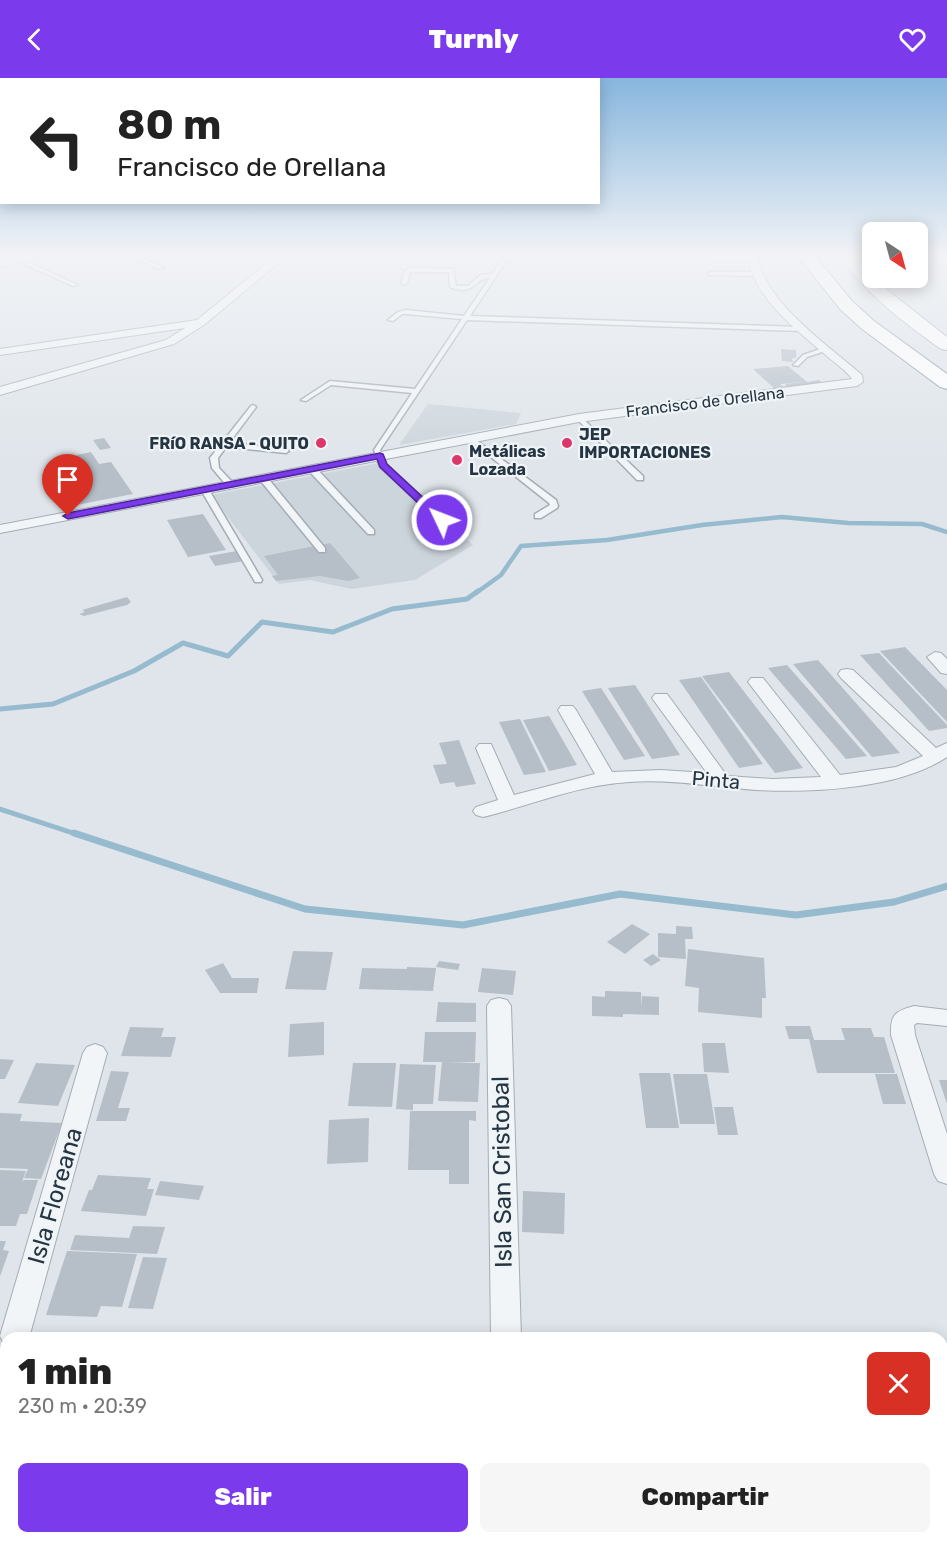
<!DOCTYPE html>
<html lang="es">
<head>
<meta charset="utf-8">
<style>
	:root { --surface:#fff; --page:#f6f6f6; --text:#222; --muted:#767676; --accent:#7c3aed }
	body { margin:0; font-family:Rubik,sans-serif; background:var(--page); color:var(--text); height:100vh; display:flex; flex-direction:column; font-size:22px; white-space:nowrap }
	* { box-sizing:border-box; margin:0 }
	p { font-size:20px; color:var(--muted) }
	.icon { flex:none; width:33px; height:33px; fill:none; stroke:currentColor; stroke-width:2; stroke-linecap:round; stroke-linejoin:round }
	.map { position:relative; flex:1; overflow:hidden }
	.drawer { position:absolute; left:0px; top:1254px; width:948px; height:212px; display:flex; flex-direction:column; background:var(--surface); border-radius:18px 18px 0 0; box-shadow:0 3px 15px #0003 }
	.drawer>* { flex:none }
	.hud { position:absolute; left:0px; top:0px; width:600px; height:126px; box-shadow:0 3px 15px #0003; background:#fff; color:var(--text); overflow:hidden }
	.needle { width:39px; rotate:144deg }
	.tools { position:absolute; left:862px; top:144px; display:grid; gap:12px }
	.tools a { display:grid; place-items:center; width:66px; height:66px; border-radius:9px; background:var(--surface); box-shadow:0 3px 15px #0003; font-size:30px }
	.pin { position:absolute; display:grid; place-items:center; width:51px; height:51px; color:#fff; margin:-62px -26px; border-radius:50% 50% 50% 0; rotate:-45deg; box-shadow:0 0 6px #0007 }
	.pin .icon { rotate:45deg }
	.me { position:absolute; width:66px; margin:-33px; rotate:313deg; stroke-linejoin:round; filter:drop-shadow(0 0 4px #0008) }
	.turn { display:flex; align-items:center; gap:21px; height:126px; padding:0 18px; font-size:27px }
	.turn .icon { width:78px; height:78px; stroke-width:2.5 }
	.turn b { display:block; font-size:42px; line-height:51px }
	.round { display:grid; place-items:center; flex:none; width:63px; height:63px; border-radius:9px; background:var(--page) }
	.summary { display:flex; align-items:center; justify-content:space-between; height:102px; padding:0 18px }
	h1 { font-size:36px; font-weight:800; line-height:45px }
	.action { display:flex; gap:12px; margin-top:auto; padding:12px 18px }
	.action a { flex:1; height:69px; border-radius:9px; background:var(--accent); color:#fff; font-size:24px; font-weight:800; line-height:69px; text-align:center }
	.action a+a { background:var(--page); color:var(--text) }
	header { display:flex; justify-content:space-between; align-items:center; height:78px; padding:0 18px; background:var(--accent); color:#fff; font-size:27px; font-weight:800 }
	.map>svg:first-child { display:block }
	.built { fill:#cdd5dc }
	.lines { fill:none; stroke-linecap:round; stroke-linejoin:round }
	.stream-far2 { stroke:#96bace; stroke-width:4.5 }
	.stream-far1 { stroke:#96bace; stroke-width:5 }
	.stream { stroke:#96bace; stroke-width:7 }
	.building { fill:#b6bfc8 }
	.service-casing { stroke:#a4adb5; stroke-width:3 }
	.minor-casing { stroke:#a4adb5; stroke-width:2 }
	.tertiary-casing { stroke:#a4adb5; stroke-width:2 }
	.primary-casing { stroke:#9dacb7; stroke-width:2 }
	.trunk-casing { stroke:#8595a2; stroke-width:2 }
	.service { fill:#f2f5f8; fill-rule:evenodd }
	.minor { fill:#f2f5f8; fill-rule:evenodd }
	.tertiary { fill:#f2f5f8; fill-rule:evenodd }
	.primary { fill:#fff; fill-rule:evenodd }
	.trunk { fill:#fff; fill-rule:evenodd }
	.route { fill:#7c3aed; stroke:#51269a; stroke-width:1.5 }
	.poi-dot { fill:#dc376b; stroke:#eff4f7; stroke-width:2 }
	.labels { text-anchor:middle; dominant-baseline:central; stroke-width:4.5; stroke-linejoin:round; paint-order:stroke }
	.far-street-label { font-size:16px; fill:#263543; stroke:#eff4f7 }
	.far-poi-label { font-size:16px; font-weight:bold; fill:#263543; stroke:#eff4f7; text-anchor:start }
	.street-label { font-size:20px; fill:#263543; stroke:#eff4f7 }
	.near-street-label { font-size:24px; fill:#263543; stroke:#eff4f7 }
</style>
</head>
<body>
<header><svg class="icon" aria-label="back" viewBox="0 0 24 24"><path d="M15 5l-7 7 7 7"/></svg>Turnly<svg class="icon" aria-label="heart" viewBox="0 0 24 24"><path d="M12 20l-8-8c-3-5 5-10 8-4 3-6 11-1 8 4z"/></svg></header>
<div class="map">
<svg width="947" height="1465" viewBox="0 0 947 1465">
	<rect width="100%" height="100%" fill="#dfe5ea"/>
	<g class="built">
		<polygon points="428,326 521,335 516,346 399,367"/>
		<polygon points="384,384 473,467 415,502 352,511 310,502 279,506 211,417"/>
	</g>
	<g class="lines">
		<polyline class="stream-far2" points="476,515 501,497 521,468 607,462 702,447 782,439 848,445 922,446 947,454"/>
		<g class="stream-far1">
			<polyline points="0,631 53,626 134,593 183,565 228,578 262,544 333,554 392,531 467,521 478,513"/>
			<polyline points="0,731 79,757"/>
		</g>
		<polyline class="stream" points="74,755 305,831 463,847 620,816 796,837 894,824 947,808"/>
	</g>
	<g class="building">
		<polygon points="781,271 796,272 796,280 792,280 793,284 782,283"/>
		<polygon points="788,288 807,304 819,302 824,306 785,310 786,306 804,304 780,306 784,309 774,310 753,291"/>
		<polygon points="104,360 111,370 100,372 93,362"/>
		<polygon points="91,374 99,386 111,384 133,416 66,429 46,396 56,394 54,390 60,389 57,383 78,380 77,377"/>
		<polygon points="203,436 226,472 188,479 167,442"/>
		<polygon points="330,465 360,500 348,503 320,498 276,503 272,498 278,497 264,478"/>
		<polygon points="237,473 244,483 215,488 209,478"/>
		<polygon points="127,519 131,524 127,527 84,538 79,536 85,534 82,532"/>
		<polygon points="905,569 947,612 947,644 880,573"/>
		<polygon points="879,575 947,647 947,650 929,653 860,577"/>
		<polygon points="818,582 900,675 872,679 793,586"/>
		<polygon points="787,587 867,678 846,681 768,590"/>
		<polygon points="729,594 803,690 775,695 702,598"/>
		<polygon points="701,599 763,686 739,690 679,602"/>
		<polygon points="635,607 680,677 652,681 608,610"/>
		<polygon points="601,610 645,678 624,682 582,613"/>
		<polygon points="549,638 577,687 549,693 523,642"/>
		<polygon points="520,641 546,694 524,697 499,644"/>
		<polygon points="459,662 476,706 456,709 454,704 440,706 433,687 447,686 439,665"/>
		<polygon points="632,846 650,856 625,876 607,864"/>
		<polygon points="676,848 692,849 693,861 685,861 686,881 658,879 658,855 676,856"/>
		<polygon points="688,871 764,880 766,920 762,920 762,940 698,934 699,910 685,908"/>
		<polygon points="293,873 333,874 326,912 285,911"/>
		<polygon points="653,876 661,882 651,888 643,882"/>
		<polygon points="439,883 460,886 458,892 436,889"/>
		<polygon points="223,885 232,900 259,900 257,915 220,915 205,892"/>
		<polygon points="407,889 436,890 433,913 359,911 362,890 407,891"/>
		<polygon points="482,890 516,893 513,917 478,914"/>
		<polygon points="605,913 641,914 641,929 642,918 659,919 659,937 623,936 623,939 592,938 592,918 605,919"/>
		<polygon points="438,924 476,925 476,944 436,944"/>
		<polygon points="324,944 324,977 288,979 290,946"/>
		<polygon points="785,948 810,948 814,962 845,962 841,950 871,950 874,959 884,959 895,995 817,995 809,961 789,961"/>
		<polygon points="130,949 164,950 161,959 176,959 171,979 121,978"/>
		<polygon points="425,954 476,954 475,984 448,985 480,985 478,1024 438,1023 442,984 423,984"/>
		<polygon points="702,965 725,965 729,995 704,994"/>
		<polygon points="0,981 14,982 5,1001 0,1001"/>
		<polygon points="36,985 75,987 58,1028 18,1025"/>
		<polygon points="353,985 396,985 392,1029 348,1028"/>
		<polygon points="400,986 436,987 433,1026 413,1026 413,1032 396,1031"/>
		<polygon points="111,993 129,994 118,1030 130,1030 126,1043 96,1043"/>
		<polygon points="639,995 670,995 679,1050 646,1050"/>
		<polygon points="673,996 707,996 715,1046 680,1046"/>
		<polygon points="875,996 897,996 906,1026 883,1026"/>
		<polygon points="939,1002 947,1002 947,1026"/>
		<polygon points="714,1029 733,1029 738,1057 718,1057"/>
		<polygon points="410,1033 476,1033 476,1043 469,1042 469,1106 449,1106 449,1092 408,1092"/>
		<polygon points="0,1035 22,1036 20,1043 62,1045 41,1101 24,1100 28,1091 0,1090"/>
		<polygon points="369,1040 368,1084 327,1086 329,1042"/>
		<polygon points="0,1092 26,1093 22,1104 24,1102 38,1102 27,1136 20,1136 16,1148 0,1148"/>
		<polygon points="98,1097 151,1100 147,1111 154,1111 146,1138 81,1133 89,1112 92,1112"/>
		<polygon points="160,1103 204,1108 199,1122 155,1117"/>
		<polygon points="523,1113 565,1115 564,1156 522,1154"/>
		<polygon points="133,1148 165,1149 157,1176 70,1172 75,1157 129,1160"/>
		<polygon points="0,1163 6,1163 3,1172 9,1173 0,1198"/>
		<polygon points="67,1173 137,1176 122,1229 101,1228 97,1239 46,1237"/>
		<polygon points="143,1179 167,1180 153,1231 128,1230"/>
	</g>
	<g class="lines">
		<defs>
			<g id="service">
				<polygon points="129,177 136,177 164,190 159,191"/>
				<path d="M505 177H510L470 238 802 249 805 251 802 253 467 242 380 372 386 386 459 453V457H453L380 389 374 372 412 315 331 307 306 323 301 322 330 303 415 311 462 241 406 236H402L393 243 388 242 398 234 406 232 464 238 490 200C474 200 474 219 450 209L449 194H410L407 205 404 207 401 205 405 193 412 190 453 191 456 208H468L481 197 492 196Z"/>
				<polygon points="15,180 19,180 78,207 73,208 15,182"/>
				<polygon points="710,194 756,194 759,196 756,198 708,197"/>
				<polygon points="826,269 828,270 828,272 807,279 798,288 793,287 803,277"/>
				<polygon points="253,327 256,329 229,365 286,371 289,373 286,375 226,369 218,380 219,390 235,407 228,409 212,390 210,380 251,328"/>
				<polygon points="577,339 581,339 643,398 643,402 637,402 577,341"/>
				<polygon points="468,359 472,359 556,422 558,428 557,430 541,440 535,440 535,436 550,427 549,425 468,361"/>
				<polygon points="309,389 315,389 374,452 374,456 368,456 309,393"/>
				<polygon points="260,398 266,398 325,470 325,474 319,474 260,402"/>
				<polygon points="202,410 209,412 262,502 261,504 255,504 254,502 201,412"/>
			</g>
			<g id="minor">
				<polygon points="277,177 288,177 204,247 174,266 0,317 0,309 166,262 185,250 0,277 0,271 197,242"/>
				<path d="M672 177H767L758 181C767 226 829 268 862 297L863 304 857 308 579 344 0 455V447L579 336 852 301C847 293 836 286 828 279 799 254 756 222 749 183L677 180Z"/>
				<polygon points="935,574 941,575 947,581 947,596 941,595 927,579"/>
				<path d="M847 591 853 592 936 670 947 665V679C899 711 813 715 756 712 714 709 672 701 629 704 578 707 532 727 483 739L476 737 473 733 476 729 498 722 476 670 479 666H491L514 717 595 696 558 632 561 628H573L576 632 612 694 661 692 707 695 652 620 655 616H667L727 698 773 701 821 699 748 604 751 600H763L840 697 896 689 923 678 841 600 838 596 841 592Z"/>
				<polygon points="499,920 507,922 511,928 521,1260 491,1260 487,928 491,922"/>
				<path d="M914 928 947 932V948L917 945 914 947 915 957 947 1056V1106L938 1103 934 1096 891 957C890 937 895 933 914 928Z"/>
				<polygon points="95,966 103,969 107,975 29,1260 6,1260 6,1270 0,1258 83,975 87,969"/>
				<polygon points="6,1276 6,1323 0,1325 0,1279"/>
				<rect x="0" y="1354" width="6" height="30"/>
				<rect x="942" y="1391" width="5" height="32"/>
				<rect x="491" y="1460" width="32" height="5"/>
				<polygon points="769,1460 801,1460 802,1465 770,1465"/>
			</g>
			<polygon id="tertiary" points="20,177 43,177 0,189 0,181"/>
			<path id="primary" d="M839 177H854L886 211 947 259V272L941 271C903 244 866 216 839 177Z"/>
			<polygon id="trunk" points="797,177 814,177 852,223 874,243 947,296 947,311 940,309 862,251 840,231"/>
		</defs>
		<use href="#service" class="service-casing"/>
		<use href="#minor" class="minor-casing"/>
		<use href="#tertiary" class="tertiary-casing"/>
		<use href="#primary" class="primary-casing"/>
		<use href="#trunk" class="trunk-casing"/>
		<use href="#service" class="service"/>
		<use href="#minor" class="minor"/>
		<use href="#tertiary" class="tertiary"/>
		<use href="#primary" class="primary"/>
		<use href="#trunk" class="trunk"/>
	</g>
	<linearGradient id="sky" x2="0" y2="1"><stop stop-color="#87b6de"/><stop offset="0.46" stop-color="#f1f3f6"/><stop offset="1" stop-color="#f1f3f6" stop-opacity="0"/></linearGradient>
	<rect width="947" height="382" fill="url(#sky)"/>
	<polygon class="route" points="380,375 383,376 387,386 445,440 445,444 438,444 380,389 377,381 68,441 63,438 68,435"/>
	<g class="poi-dot">
		<circle cx="321" cy="365" r="6"/>
		<circle cx="567" cy="365" r="6"/>
		<circle cx="457" cy="382" r="6"/>
	</g>
	<g class="labels">
		<g class="far-street-label">
			<text transform="translate(705 324) rotate(-7)">Francisco de Orellana</text>
		</g>
		<g class="far-poi-label">
			<text x="579" y="356">JEP<tspan x="579" dy="18">IMPORTACIONES</tspan></text>
			<text x="309" y="365" text-anchor="end">FRíO RANSA - QUITO</text>
			<text x="469" y="373">Metálicas<tspan x="469" dy="18">Lozada</tspan></text>
		</g>
		<g class="street-label">
			<text transform="translate(716 702) rotate(5)">Pinta</text>
		</g>
		<g class="near-street-label">
			<text transform="translate(502 1094) rotate(-91)">Isla San Cristobal</text>
			<text transform="translate(55 1118) rotate(-74)">Isla Floreana</text>
		</g>
	</g>
</svg>
<div class="tools">
<a><svg class="needle" viewBox="-14 -14 28 28"><path d="M0-13l5 13h-10z" fill="#e53935"/><path d="M0 13l5-13h-10z" fill="#767676"/></svg></a>
</div>
<div class="pin" style="left:68px;top:438px;background:#d93025"><svg class="icon" aria-label="arrive" viewBox="0 0 24 24"><path d="M6 21V4h12l-3 4 3 4H6"/></svg></div>
<svg class="me" style="left:442px;top:442px" viewBox="-20 -20 40 40"><circle r="17" fill="#7c3aed" stroke="#fff" stroke-width="3"/><path d="M0-11L8 9 0 5-8 9z" fill="#fff"/></svg>
<div class="hud">
<div class="turn"><svg class="icon" aria-label="left" viewBox="0 0 24 24"><path d="M17 20v-9H6M10 6l-5 5 5 5"/></svg><div><b>80 m</b>Francisco de Orellana</div></div>
</div>
<section class="drawer">
<div class="summary"><div><h1>1 min</h1><p>230 m · 20:39</p></div><a class="round" style="background:#d93025;color:#fff"><svg class="icon" aria-label="close" viewBox="0 0 24 24"><path d="M6 6l12 12M18 6L6 18"/></svg></a></div>
<div class="action"><a>Salir</a><a>Compartir</a></div>
</section>
</div>
</body>
</html>
